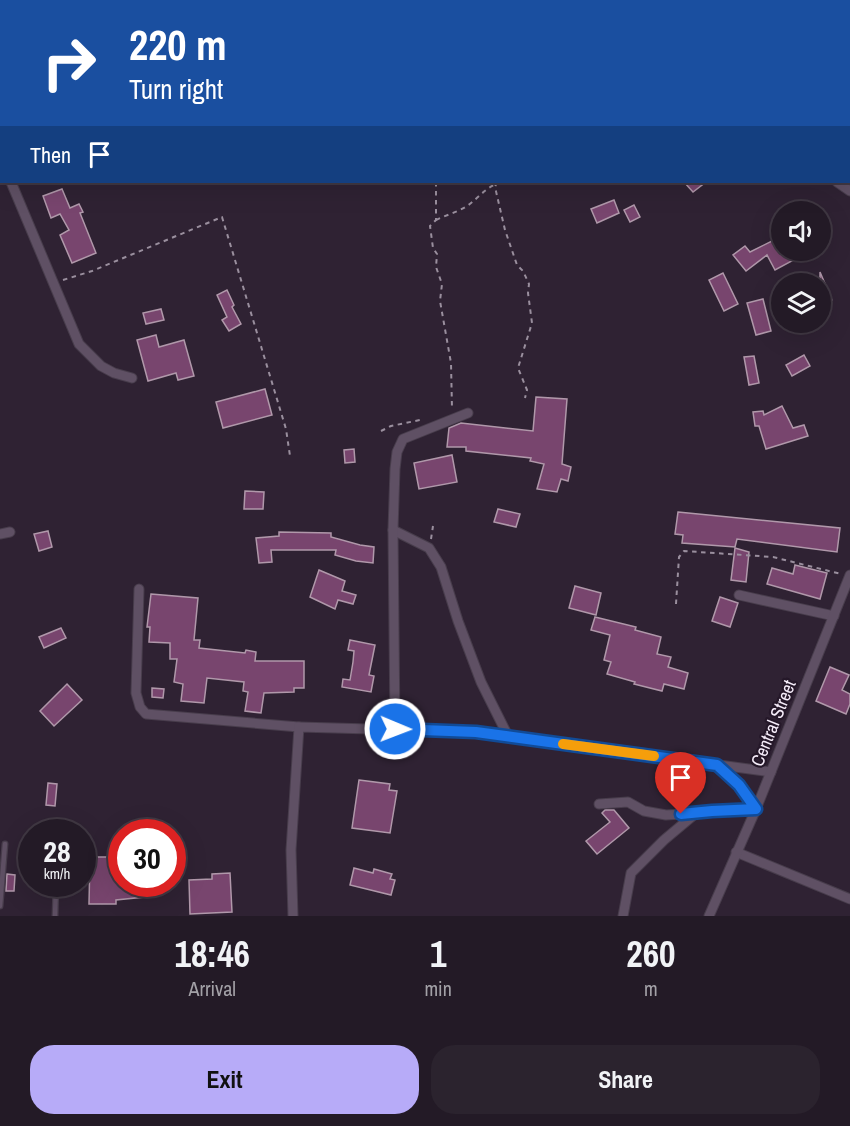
<!DOCTYPE html>
<html lang="en">
<head>
<meta charset="utf-8">
<style>
	:root { --surface:#231a26; --page:#2b232e; --text:#f1f3f6; --muted:#a3a1a7; --line:#403843; --accent:#b7abf8 }
	body { margin:0; font-family:"Archivo Narrow",sans-serif; background:var(--page); color:var(--text); height:100vh; display:flex; flex-direction:column; font-size:22px; white-space:nowrap }
	* { box-sizing:border-box; margin:0 }
	p { font-size:20px; color:var(--muted) }
	.icon { flex:none; width:33px; height:33px; fill:none; stroke:currentColor; stroke-width:2; stroke-linecap:round; stroke-linejoin:round }
	.map { position:relative; height:916px; overflow:hidden }
	.panel { display:flex; flex-direction:column; background:var(--surface); flex:1 }
	.panel>* { flex:none }
	.top-card { position:absolute; left:0px; top:0px; width:850px; height:183px; box-shadow:0 6px 24px #0002,0 0 0 2px var(--line); background:#1a4fa0; color:#fff; overflow:hidden }
	.controls { position:absolute; left:771px; top:201px; display:grid; gap:12px }
	.controls a { display:grid; place-items:center; width:60px; height:60px; border-radius:50%; background:var(--surface); box-shadow:0 6px 24px #0002,0 0 0 2px var(--line); font-size:30px }
	.speed { position:absolute; left:18px; top:819px; display:flex; gap:12px; font-size:30px; font-weight:700; text-align:center }
	.speed>* { display:grid; place-content:center; width:78px; height:78px; border-radius:50%; background:var(--surface); box-shadow:0 6px 24px #0002,0 0 0 2px var(--line); line-height:1 }
	.speed small { font-size:15px; font-weight:400 }
	.speed .limit { border:9px solid #d22; background:#fff; color:#111 }
	.pin { position:absolute; display:grid; place-items:center; width:51px; height:51px; color:#fff; margin:-62px -26px; border-radius:50% 50% 50% 0; rotate:-45deg; box-shadow:0 0 6px #0007 }
	.pin .icon { rotate:45deg }
	.me { position:absolute; width:66px; margin:-33px; rotate:91deg; stroke-linejoin:round; filter:drop-shadow(0 0 4px #0008) }
	.turn { display:flex; align-items:center; gap:21px; height:126px; padding:0 30px; font-size:27px }
	.turn .icon { width:78px; height:78px; stroke-width:2.5 }
	.turn b { display:block; font-size:42px; line-height:51px }
	.then { display:flex; align-items:center; height:57px; padding:0 30px; background:#0003; gap:12px; font-size:22px }
	.eta { display:flex; justify-content:space-evenly; align-items:center; height:102px; text-align:center }
	.eta b { font-size:36px; font-weight:700; line-height:42px }
	.action { display:flex; gap:12px; margin-top:auto; padding:12px 30px }
	.action a { flex:1; height:69px; border-radius:24px; background:var(--accent); color:#111; font-size:24px; font-weight:700; line-height:69px; text-align:center }
	.action a+a { background:var(--page); color:var(--text) }
	.map>svg:first-child { display:block }
	.building { fill:#78456e; stroke:#b098aa; stroke-width:1.5 }
	.lines { fill:none; stroke-linecap:round; stroke-linejoin:round }
	.lane-casing { stroke:#483d4c; stroke-width:7 }
	.street-casing { stroke:#483d4c; stroke-width:11 }
	.path { stroke:#9a8f9e; stroke-width:2; stroke-dasharray:4.5 4.5; stroke-linecap:butt }
	.lane { stroke:#5f5064; stroke-width:4.5 }
	.street { stroke:#5f5064; stroke-width:9 }
	.route-casing { stroke:#114b97; stroke-width:15 }
	.route { stroke:#1a73e8; stroke-width:10 }
	.slow { stroke:#f59e0b; stroke-width:10 }
	.labels { text-anchor:middle; dominant-baseline:central; stroke-width:4.5; stroke-linejoin:round; paint-order:stroke }
	.street-label { font-size:18px; fill:#f6edfa; stroke:#251829 }
</style>
</head>
<body>
<div class="map">
<svg width="850" height="916" viewBox="0 0 850 916">
	<rect width="100%" height="100%" fill="#2f2233"/>
	<g class="building">
		<polygon points="684,182 706,182 693,192"/>
		<polygon points="62,189 70,208 79,204 83,212 80,213 96,253 72,263 60,235 69,230 60,214 51,218 43,196"/>
		<polygon points="614,200 619,213 597,223 591,209"/>
		<polygon points="634,205 640,217 630,222 624,210"/>
		<polygon points="782,236 782,250 812,250 775,270 767,255 746,271 733,255 745,246 750,252"/>
		<polygon points="820,272 832,300 820,305"/>
		<polygon points="723,273 738,304 724,311 709,280"/>
		<polygon points="227,290 234,305 232,307 241,324 229,331 222,320 227,317 217,295"/>
		<polygon points="763,299 771,331 756,335 747,303"/>
		<polygon points="161,309 164,320 146,324 143,313"/>
		<polygon points="156,335 159,347 184,340 194,376 178,380 176,373 148,381 137,340"/>
		<polygon points="804,355 810,366 792,376 786,365"/>
		<polygon points="754,356 759,383 749,385 744,357"/>
		<polygon points="265,389 272,415 223,428 216,402"/>
		<polygon points="536,397 567,399 562,464 571,467 568,481 561,479 557,492 537,489 544,464 530,461 531,458 466,451 466,447 447,447 449,428 461,423 533,431"/>
		<polygon points="782,406 793,428 804,425 808,436 766,449 759,426 755,426 753,412 763,411 764,415"/>
		<polygon points="354,449 355,462 345,463 344,450"/>
		<polygon points="452,455 457,482 419,489 414,463"/>
		<polygon points="245,491 264,492 263,509 244,509"/>
		<polygon points="498,509 520,514 516,527 494,522"/>
		<polygon points="678,512 840,528 837,552 737,539 735,547 682,543 683,535 675,534"/>
		<polygon points="48,531 52,547 39,551 34,534"/>
		<polygon points="279,532 331,533 331,537 360,545 374,547 373,563 356,561 335,555 336,550 271,550 272,562 259,563 256,538 279,536"/>
		<polygon points="735,548 749,552 746,582 731,580"/>
		<polygon points="795,565 827,573 820,599 767,584 772,568 793,574"/>
		<polygon points="319,570 345,581 342,591 356,595 353,604 338,600 335,609 310,597"/>
		<polygon points="575,586 601,593 596,615 569,608"/>
		<polygon points="151,594 198,598 194,640 200,640 199,648 245,653 246,650 256,652 255,661 304,661 304,688 294,688 294,692 264,693 261,713 245,711 248,692 243,691 244,682 207,678 204,703 181,701 183,684 174,682 177,659 170,659 170,643 149,642 150,627 147,627"/>
		<polygon points="720,597 738,603 730,627 712,621"/>
		<polygon points="595,617 636,627 635,630 661,637 657,654 671,657 668,667 688,673 684,689 664,684 662,691 634,684 635,682 607,674 611,662 604,660 610,635 591,630"/>
		<polygon points="61,628 66,638 44,648 39,637"/>
		<polygon points="350,640 375,645 369,675 374,676 371,692 342,687 343,679 350,680 353,662 354,651 348,650"/>
		<polygon points="830,667 849,675 842,690 850,694 850,704 846,714 816,701"/>
		<polygon points="67,684 82,700 54,726 40,711"/>
		<polygon points="152,688 164,689 163,698 152,697"/>
		<polygon points="359,780 390,784 389,790 397,791 390,833 352,828"/>
		<polygon points="48,783 57,784 55,806 46,805"/>
		<polygon points="605,810 614,810 629,828 597,854 586,841 610,822 602,813"/>
		<polygon points="90,857 117,857 117,884 144,884 145,897 116,900 116,904 89,904"/>
		<polygon points="354,868 373,873 374,869 392,874 390,879 395,880 391,895 350,885"/>
		<polygon points="230,873 232,912 190,914 189,880 212,879 212,874"/>
		<polygon points="7,874 15,875 14,891 6,891"/>
	</g>
	<g class="lines">
		<defs>
			<g id="lane">
				<polyline points="0,906 5,844"/>
				<polyline points="55,916 56,884"/>
			</g>
			<g id="street">
				<polyline points="601,0 602,2"/>
				<polyline points="732,0 732,2"/>
				<polyline points="34,2 39,0"/>
				<polyline points="415,2 420,0"/>
				<polyline points="0,12 2,11"/>
				<polyline points="2,142 2,155"/>
				<polyline points="11,182 79,344 101,366 114,373 132,378"/>
				<polyline points="837,182 850,191"/>
				<polyline points="393,530 429,548 441,567 458,621 481,682 508,736"/>
				<polyline points="0,534 10,532"/>
				<polyline points="139,589 136,693 140,707 146,714 299,727"/>
				<polyline points="739,595 834,616"/>
				<polyline points="395,729 393,530 395,469 397,452 403,439 468,413"/>
				<polyline points="717,765 739,785 756,809"/>
				<polyline points="599,804 628,802 644,811 666,815 756,809"/>
				<polyline points="736,852 850,899"/>
				<polyline points="293,916 291,850 299,727 476,732 771,772"/>
				<polyline points="623,916 631,873 664,840 695,814"/>
				<polyline points="709,916 756,809 850,575"/>
			</g>
		</defs>
		<use href="#lane" class="lane-casing"/>
		<use href="#street" class="street-casing"/>
		<g class="path">
			<polyline points="436,182 436,220 430,226 433,248 437,254 436,267 442,284 440,301 451,363 452,409"/>
			<polyline points="497,182 495,187 505,230 517,265 523,271 529,284 528,293 532,323 518,368 527,390 525,398"/>
			<path d="M436 220C446 215 458 212 467 206 480 197 487 185 503 182"/>
			<polyline points="63,280 92,271 222,217 286,429 290,456"/>
			<polyline points="381,431 391,426 420,420"/>
			<polyline points="431,539 433,526"/>
			<polyline points="676,604 679,557 684,551 773,557 841,574"/>
		</g>
		<use href="#lane" class="lane"/>
		<use href="#street" class="street"/>
	</g>
	<g class="lines">
		<defs>
			<polyline id="route" points="395,729 476,732 717,765 739,785 756,809 712,811 681,814"/>
		</defs>
		<use href="#route" class="route-casing"/>
		<use href="#route" class="route"/>
		<polyline class="slow" points="563,744 654,756"/>
	</g>
	<g class="labels">
		<g class="street-label">
			<text transform="translate(773 723) rotate(-68)">Central Street</text>
		</g>
	</g>
</svg>
<div class="controls">
<a><svg class="icon" aria-label="sound" viewBox="0 0 24 24"><path d="M4 9h4l5-4v14l-5-4H4zM17 9q2 3 0 6"/></svg></a>
<a><svg class="icon" aria-label="layers" viewBox="0 0 24 24"><path d="M12 4l9 5-9 5-9-5zM3 14l9 5 9-5"/></svg></a>
</div>
<div class="speed"><div>28<small>km/h</small></div><div class="limit">30</div></div>
<div class="pin" style="left:681px;top:814px;background:#d93025"><svg class="icon" aria-label="arrive" viewBox="0 0 24 24"><path d="M6 21V4h12l-3 4 3 4H6"/></svg></div>
<svg class="me" style="left:395px;top:729px" viewBox="-20 -20 40 40"><circle r="17" fill="#1a73e8" stroke="#fff" stroke-width="3"/><path d="M0-11L8 9 0 5-8 9z" fill="#fff"/></svg>
<div class="top-card">
<div class="turn"><svg class="icon" aria-label="right" viewBox="0 0 24 24"><path d="M7 20v-9h11M14 6l5 5-5 5"/></svg><div><b>220 m</b>Turn right</div></div>
<div class="then">Then<svg class="icon" aria-label="arrive" viewBox="0 0 24 24"><path d="M6 21V4h12l-3 4 3 4H6"/></svg></div>
</div>
</div>
<section class="panel">
<div class="eta">
<div><b>18:46</b><p>Arrival</p></div>
<div><b>1</b><p>min</p></div>
<div><b>260</b><p>m</p></div>
</div>
<div class="action"><a>Exit</a><a>Share</a></div>
</section>
</body>
</html>
